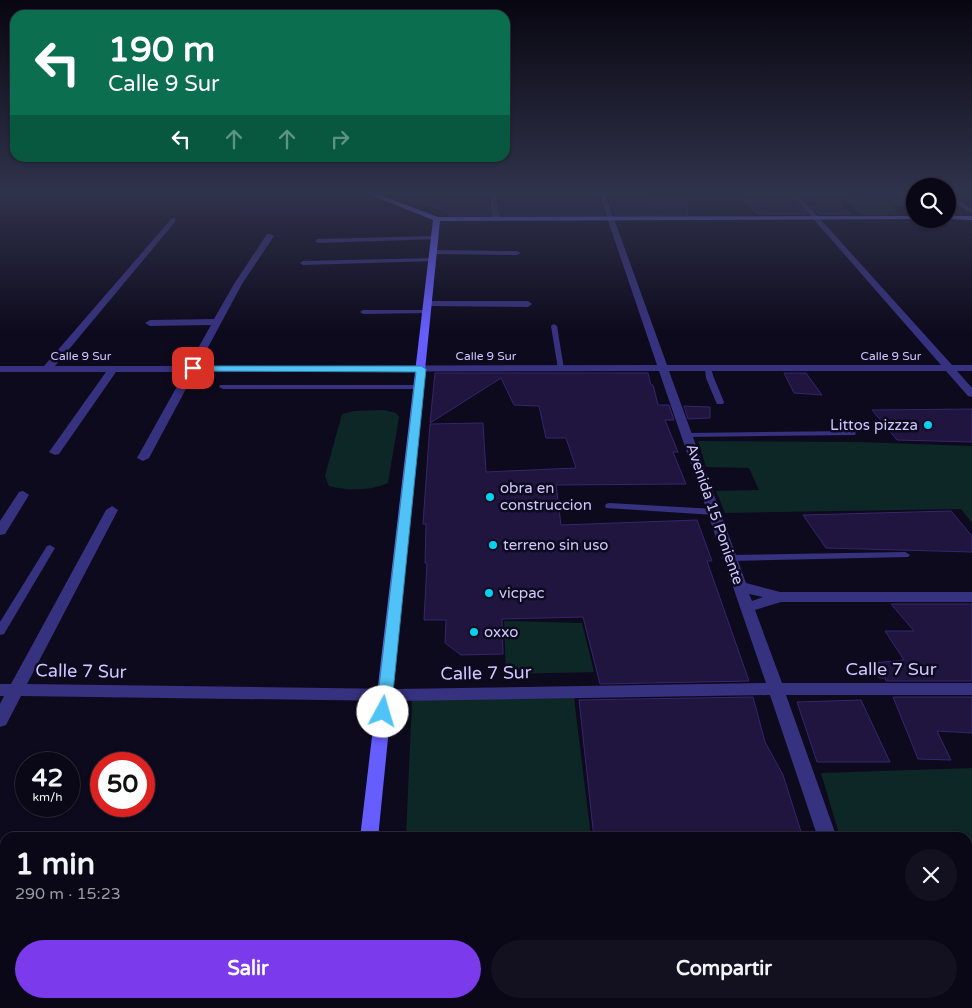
<!DOCTYPE html>
<html lang="es">
<head>
<meta charset="utf-8">
<style>
	:root { --surface:#0a0816; --page:#13111f; --text:#f1f3f6; --muted:#999aa1; --line:#2a2935; --accent:#7c3aed }
	body { margin:0; font-family:"Varela Round",sans-serif; background:var(--page); color:var(--text); height:100vh; display:flex; flex-direction:column; font-size:19px; white-space:nowrap }
	* { box-sizing:border-box; margin:0 }
	p { font-size:16px; color:var(--muted) }
	.icon { flex:none; width:28px; height:28px; fill:none; stroke:currentColor; stroke-width:2; stroke-linecap:round; stroke-linejoin:round }
	.map { position:relative; flex:1; overflow:hidden }
	.side { position:absolute; left:0px; top:832px; width:972px; height:176px; display:flex; flex-direction:column; background:var(--surface); border-radius:15px 15px 0 0; box-shadow:0 1px 4px #0004,0 0 0 1px var(--line) }
	.side>* { flex:none }
	.banner { position:absolute; left:10px; top:10px; width:500px; height:152px; border-radius:15px; box-shadow:0 1px 4px #0004,0 0 0 1px var(--line); background:#0b6e4f; color:#fff; overflow:hidden }
	.buttons { position:absolute; left:906px; top:178px; display:grid; gap:10px }
	.buttons a { display:grid; place-items:center; width:50px; height:50px; border-radius:50%; background:var(--surface); box-shadow:0 1px 4px #0004,0 0 0 1px var(--line); font-size:25px }
	.speed { position:absolute; left:15px; top:752px; display:flex; gap:10px; font-size:25px; font-weight:700; text-align:center }
	.speed>* { display:grid; place-content:center; width:65px; height:65px; border-radius:50%; background:var(--surface); box-shadow:0 1px 4px #0004,0 0 0 1px var(--line); line-height:1 }
	.speed small { font-size:12px; font-weight:400 }
	.speed .limit { border:8px solid #d22; background:#fff; color:#111 }
	.pin { position:absolute; display:grid; place-items:center; width:42px; height:42px; color:#fff; margin:-21px; border-radius:10px; box-shadow:0 2px 8px #0006 }
	.me { position:absolute; width:55px; margin:-28px; rotate:6deg; stroke-linejoin:round; filter:drop-shadow(0 0 4px #0008) }
	.turn { display:flex; align-items:center; gap:18px; height:105px; padding:0 15px; font-size:22px }
	.turn .icon { width:65px; height:65px; stroke-width:2.5 }
	.turn b { display:block; font-size:35px; line-height:42px }
	.lanes { display:flex; align-items:center; height:48px; padding:0 15px; background:#0003; justify-content:center; gap:25px; direction:ltr }
	.lanes .off { opacity:.35 }
	.round { display:grid; place-items:center; flex:none; width:52px; height:52px; border-radius:26px; background:var(--page) }
	.summary { display:flex; align-items:center; justify-content:space-between; height:85px; padding:0 15px }
	h1 { font-size:30px; font-weight:800; line-height:38px }
	.primary-button { display:flex; gap:10px; margin-top:auto; padding:10px 15px }
	.primary-button a { flex:1; height:58px; border-radius:30px; background:var(--accent); color:#fff; font-size:20px; font-weight:800; line-height:58px; text-align:center }
	.primary-button a+a { background:var(--page); color:var(--text) }
	.map>svg:first-child { display:block }
	.green { fill:#0d2727 }
	.building { fill:#1f153f; stroke:#36256d }
	.lines { fill:none; stroke-linecap:round; stroke-linejoin:round }
	.lane { fill:#37327f; fill-rule:evenodd }
	.street { fill:#37327f; fill-rule:evenodd }
	.secondary { fill:#665dff; fill-rule:evenodd }
	.route { fill:#4fc3f7; stroke:#337fa1 }
	.poi-dot { fill:#00d2f1; stroke:#0e0a1d; stroke-width:2 }
	.labels { text-anchor:middle; dominant-baseline:central; stroke-width:5; stroke-linejoin:round; paint-order:stroke }
	.far-street-label { font-size:12px; fill:#cec6ff; stroke:#0e0a1d }
	.poi-label { font-size:15px; fill:#cec6ff; stroke:#0e0a1d; text-anchor:start }
	.street-label { font-size:15px; fill:#cec6ff; stroke:#0e0a1d }
	.near-street-label { font-size:18px; fill:#cec6ff; stroke:#0e0a1d }
</style>
</head>
<body>
<div class="map">
<svg width="972" height="1008" viewBox="0 0 972 1008">
	<rect width="100%" height="100%" fill="#0e0a1d"/>
	<g class="green">
		<polygon points="641,191 737,191 791,201 676,202 666,213 667,216 653,216 646,203 648,203"/>
		<polygon points="795,191 865,191 868,193 913,193 915,194 915,209 912,206 891,206 900,215 861,215 838,193 797,193"/>
		<path d="M384 410 396 413 399 417 388 483C369 491 349 491 329 486L325 476 342 414 354 411Z"/>
		<polygon points="698,441 858,442 972,446 972,523 961,509 725,513 716,491 759,490 749,468 706,467"/>
		<polygon points="504,621 582,623 594,672 506,674"/>
		<polygon points="574,698 591,837 406,838 412,699"/>
		<polygon points="972,768 972,1008 892,1008 891,1004 968,1004 968,838 840,837 821,773"/>
	</g>
	<g class="building">
		<polygon points="388,191 405,191 407,193 420,196 451,196 455,194 452,191 490,191 488,193 490,215 449,215 449,212 387,193"/>
		<polygon points="496,191 596,191 604,215 501,215 498,193"/>
		<polygon points="606,191 641,191 645,197 652,202 687,202 688,215 615,215"/>
		<polygon points="737,191 781,191 788,193 807,214 757,214"/>
		<polygon points="799,193 829,193 850,214 819,214"/>
		<polygon points="435,373 648,373 651,385 653,385 658,405 669,405 674,420 665,420 678,452 673,452 686,484 556,485 561,525 697,520 712,561 707,561 749,681 600,684 583,617 502,619 503,654 461,655 445,643 446,620 424,620 427,563 425,563 426,524 423,524 430,424 483,423 486,472 576,468 566,438 546,438 539,406 514,405 501,378 430,423"/>
		<polygon points="784,373 806,373 822,395 794,393"/>
		<polygon points="684,406 710,407 710,418 688,419"/>
		<polygon points="972,409 972,442 897,440 872,410"/>
		<polygon points="951,511 972,536 972,552 826,548 803,515"/>
		<polygon points="891,604 972,604 972,681 886,681 885,678 879,678 873,663 904,660 885,631 914,631"/>
		<polygon points="753,697 765,742 783,775 803,838 594,838 579,700"/>
		<polygon points="893,697 972,697 972,733 937,731 951,760 918,759"/>
		<polygon points="861,700 890,762 817,762 797,702"/>
	</g>
	<g class="lines">
		<g class="lane">
			<polygon points="93,191 121,191 119,192 95,192"/>
			<polygon points="407,191 451,192 453,193 451,194 420,194"/>
			<polygon points="436,236 439,238 438,239 318,243 315,241 318,239"/>
			<polygon points="433,258 435,259 435,261 303,265 300,263 303,261"/>
			<polygon points="427,310 430,312 429,313 363,314 360,312 363,310"/>
			<polygon points="554,324 557,326 564,369 561,371 558,369 551,326"/>
			<polygon points="708,367 711,369 714,378 724,402 723,404 717,404 716,402 706,378 705,369"/>
			<polygon points="220,385 419,385 423,387 419,389 223,389 219,387"/>
			<polygon points="852,431 856,433 855,435 687,437 683,435 687,433"/>
			<polygon points="609,503 714,509 718,512 714,515 606,508 605,506 606,504"/>
			<polygon points="50,545 55,548 4,634 0,635 0,622 47,546"/>
			<polygon points="905,552 910,555 908,557 729,561 724,558 729,555"/>
		</g>
		<g class="street">
			<polygon points="493,191 496,193 500,219 496,221 492,219 490,193"/>
			<path d="M598 191H604L667 365H941L789 191H795L952 365H972V371H957L972 388V397L968 396 946 371H669L746 583 780 592H972V602H781L755 610 782 683H972V695H786L837 838H818L770 695 397 701 21 696 6 725 0 727V704L4 696H0V684H11L106 510 112 506 118 510 27 684 397 689 766 683 659 371 195 372 149 458 143 461 137 458 185 372H116L59 454 55 455 49 452 106 372H0V366H44L172 218H175V222L55 366H188L211 325 150 326 145 323 150 320 214 319 234 284 267 234H270L274 236 242 284 198 366 657 365ZM749 594 763 597 752 601Z"/>
			<polygon points="948,193 972,209 972,214 948,198"/>
			<polygon points="431,250 517,251 521,253 517,255 434,254 431,254"/>
			<polygon points="428,301 528,301 532,304 528,307 425,306 424,304"/>
			<polygon points="23,491 29,495 5,534 0,535 0,521 19,492"/>
			<polygon points="875,1004 897,1004 898,1008 876,1008"/>
		</g>
		<g class="secondary">
			<polygon points="361,191 369,191 438,217 915,216 915,219 918,219 440,221 378,838 360,838 433,220"/>
			<polygon points="948,216 972,216 972,220 946,219"/>
			<rect x="340" y="1004" width="22" height="4"/>
		</g>
	</g>
	<linearGradient id="sky" x2="0" y2="1"><stop stop-color="#080610"/><stop offset="0.58" stop-color="#30334c"/><stop offset="1" stop-color="#30334c" stop-opacity="0"/></linearGradient>
	<rect width="972" height="332" fill="url(#sky)"/>
	<polygon class="route" points="190,366 421,366 426,369 391,712 388,717 383,718 378,717 376,712 416,372 193,371 190,370"/>
	<g class="poi-dot">
		<circle cx="928" cy="425" r="5"/>
		<circle cx="490" cy="497" r="5"/>
		<circle cx="493" cy="545" r="5"/>
		<circle cx="489" cy="593" r="5"/>
		<circle cx="474" cy="632" r="5"/>
	</g>
	<g class="labels">
		<g class="far-street-label">
			<text x="81" y="356">Calle 9 Sur</text>
			<text x="486" y="356">Calle 9 Sur</text>
			<text x="891" y="356">Calle 9 Sur</text>
		</g>
		<g class="poi-label">
			<text x="918" y="425" text-anchor="end">Littos pizzza</text>
			<text x="500" y="488">obra en<tspan x="500" dy="17">construccion</tspan></text>
			<text x="503" y="545">terreno sin uso</text>
			<text x="499" y="593">vicpac</text>
			<text x="484" y="632">oxxo</text>
		</g>
		<g class="street-label">
			<text transform="translate(715 514) rotate(71)">Avenida 15 Poniente</text>
		</g>
		<g class="near-street-label">
			<text x="891" y="669">Calle 7 Sur</text>
			<text transform="translate(81 671) rotate(1)">Calle 7 Sur</text>
			<text transform="translate(486 673) rotate(-1)">Calle 7 Sur</text>
		</g>
	</g>
</svg>
<div class="buttons">
<a><svg class="icon" aria-label="search" viewBox="0 0 24 24"><circle cx="10" cy="10" r="6"/><path d="M15 15l6 6"/></svg></a>
</div>
<div class="speed"><div>42<small>km/h</small></div><div class="limit">50</div></div>
<div class="pin" style="left:193px;top:368px;background:#d93025"><svg class="icon" aria-label="arrive" viewBox="0 0 24 24"><path d="M6 21V4h12l-3 4 3 4H6"/></svg></div>
<svg class="me" style="left:383px;top:712px" viewBox="-20 -20 40 40"><circle r="19" fill="#fff"/><path d="M0-13L10 11 0 6-10 11z" fill="#4fc3f7"/></svg>
<div class="banner">
<div class="turn"><svg class="icon" aria-label="left" viewBox="0 0 24 24"><path d="M17 20v-9H6M10 6l-5 5 5 5"/></svg><div><b>190 m</b>Calle 9 Sur</div></div>
<div class="lanes"><svg class="icon" aria-label="left" viewBox="0 0 24 24"><path d="M17 20v-9H6M10 6l-5 5 5 5"/></svg><svg class="icon off" aria-label="ahead" viewBox="0 0 24 24"><path d="M12 20V5M6 11l6-6 6 6"/></svg><svg class="icon off" aria-label="ahead" viewBox="0 0 24 24"><path d="M12 20V5M6 11l6-6 6 6"/></svg><svg class="icon off" aria-label="right" viewBox="0 0 24 24"><path d="M7 20v-9h11M14 6l5 5-5 5"/></svg></div>
</div>
<section class="side">
<div class="summary"><div><h1>1 min</h1><p>290 m · 15:23</p></div><a class="round"><svg class="icon" aria-label="close" viewBox="0 0 24 24"><path d="M6 6l12 12M18 6L6 18"/></svg></a></div>
<div class="primary-button"><a>Salir</a><a>Compartir</a></div>
</section>
</div>
</body>
</html>
